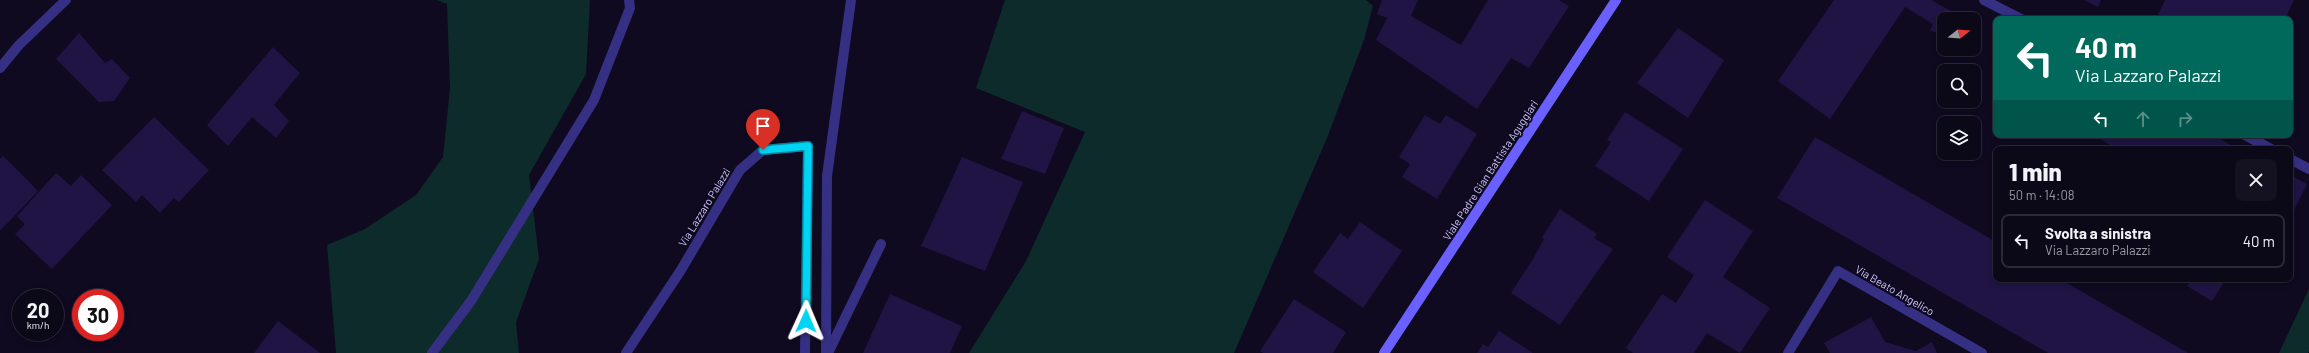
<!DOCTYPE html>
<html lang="it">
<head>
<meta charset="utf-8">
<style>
	:root { --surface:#0b0818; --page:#141121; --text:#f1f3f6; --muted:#9a9aa2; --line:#2b2937 }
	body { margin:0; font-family:Barlow,sans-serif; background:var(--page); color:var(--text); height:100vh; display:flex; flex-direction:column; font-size:15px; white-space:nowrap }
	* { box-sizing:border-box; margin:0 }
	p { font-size:13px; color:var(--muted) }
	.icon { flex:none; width:22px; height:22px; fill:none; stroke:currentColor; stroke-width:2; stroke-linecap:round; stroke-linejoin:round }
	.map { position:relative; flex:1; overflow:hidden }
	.drawer { position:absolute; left:1993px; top:146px; width:300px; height:136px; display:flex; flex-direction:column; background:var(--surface); border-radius:8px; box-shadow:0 2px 6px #0003,0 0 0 1px var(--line) }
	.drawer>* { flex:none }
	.hud { position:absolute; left:1993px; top:16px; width:300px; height:122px; border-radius:8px; box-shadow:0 2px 6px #0003,0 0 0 1px var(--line); background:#00695c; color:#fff; overflow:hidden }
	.needle { width:26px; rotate:73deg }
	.tools { position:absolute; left:1937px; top:12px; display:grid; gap:8px }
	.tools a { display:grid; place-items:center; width:44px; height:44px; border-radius:8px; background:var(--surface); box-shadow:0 2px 6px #0003,0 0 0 1px var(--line); font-size:20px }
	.speed { position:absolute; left:12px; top:289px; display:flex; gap:8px; font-size:20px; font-weight:700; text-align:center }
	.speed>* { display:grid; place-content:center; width:52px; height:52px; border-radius:50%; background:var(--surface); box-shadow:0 2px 6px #0003,0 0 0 1px var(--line); line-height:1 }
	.speed small { font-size:10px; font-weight:400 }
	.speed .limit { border:6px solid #d22; background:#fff; color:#111 }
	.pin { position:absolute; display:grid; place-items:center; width:34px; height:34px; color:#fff; margin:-41px -17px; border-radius:50% 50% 50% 0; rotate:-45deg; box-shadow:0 0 4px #0007 }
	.pin .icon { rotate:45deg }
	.me { position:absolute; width:44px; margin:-22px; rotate:1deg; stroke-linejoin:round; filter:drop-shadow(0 0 3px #0008) }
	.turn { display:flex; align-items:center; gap:14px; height:84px; padding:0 16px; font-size:18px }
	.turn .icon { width:52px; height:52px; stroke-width:2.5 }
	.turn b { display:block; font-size:28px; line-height:34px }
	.lanes { display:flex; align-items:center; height:38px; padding:0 16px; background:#0003; justify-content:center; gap:20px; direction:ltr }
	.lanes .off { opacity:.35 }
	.round { display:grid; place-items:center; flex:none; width:42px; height:42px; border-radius:8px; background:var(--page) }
	.summary { display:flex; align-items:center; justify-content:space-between; height:68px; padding:0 16px }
	h1 { font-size:24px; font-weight:800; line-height:30px }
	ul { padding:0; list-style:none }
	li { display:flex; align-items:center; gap:12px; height:54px; margin:0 8px 6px; padding:0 8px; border:2px solid var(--line); border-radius:8px }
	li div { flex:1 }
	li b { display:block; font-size:15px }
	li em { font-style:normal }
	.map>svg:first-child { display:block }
	.green { fill:#0d2b2b }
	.building { fill:#1f1443 }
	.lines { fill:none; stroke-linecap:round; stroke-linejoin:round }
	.minor { stroke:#363084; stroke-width:10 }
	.secondary { stroke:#6a60ff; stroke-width:10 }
	.route-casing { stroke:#008a9f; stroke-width:10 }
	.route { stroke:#00d4f4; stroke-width:7 }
	.labels { text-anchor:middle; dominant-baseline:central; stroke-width:4; stroke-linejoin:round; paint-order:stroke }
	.street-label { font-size:11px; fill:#d1c9ff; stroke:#0f0a20 }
</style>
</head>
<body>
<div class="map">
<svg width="2309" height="353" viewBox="0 0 2309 353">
	<rect width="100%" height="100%" fill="#0f0a20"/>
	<g class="green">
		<polygon points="437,0 590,0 586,74 529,175 539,259 516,322 519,353 336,353 327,245 365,229 416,195 443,157 450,88 447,4"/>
		<polygon points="1005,0 1366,0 1373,6 1364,40 1327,138 1234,353 969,353 1026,261 1085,132 976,88"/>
		<polygon points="2309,289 2309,351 2308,353 2279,353"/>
	</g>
	<g class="building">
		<polygon points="1382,0 1418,0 1411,16 1461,45 1488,0 1559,0 1569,6 1529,68 1511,58 1477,109 1376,40 1387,18 1377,14"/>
		<polygon points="1834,0 1931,0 1962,17 1961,19 1944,19 1944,36 1930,30 1933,24 1905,7 1830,119 1778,81"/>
		<polygon points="2084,0 2101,0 2098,7"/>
		<polygon points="2165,0 2294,0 2285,19 2156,19"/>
		<polygon points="1678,28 1724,60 1688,118 1637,83"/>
		<polygon points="79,33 105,63 112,59 130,78 114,101 99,102 56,59"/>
		<polygon points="273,47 300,73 274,105 289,121 276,138 252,117 228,146 207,125"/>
		<polygon points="1022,111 1064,128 1045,174 1001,159"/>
		<polygon points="1625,112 1683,149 1649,201 1595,166 1611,142 1607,140"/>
		<polygon points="1425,115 1440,124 1446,115 1477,134 1437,199 1402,177 1410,164 1399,157"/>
		<polygon points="154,117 209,170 179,202 174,198 160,213 142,195 136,202 102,170"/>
		<polygon points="2092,135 2212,135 2239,149 2118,149"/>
		<polygon points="1815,137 1996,242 1996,279 2060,279 2188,353 2048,353 1777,198"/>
		<polygon points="3,156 38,191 0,231 0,159"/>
		<polygon points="962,157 1023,182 985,271 921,246"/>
		<polygon points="56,173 71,186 81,175 112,205 52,269 15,234 25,224 17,216"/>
		<polygon points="2290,175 2307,184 2290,218"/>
		<polygon points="1705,200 1753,231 1723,277 1770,308 1740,353 1707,333 1694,353 1633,353 1626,348 1662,294 1676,303 1694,275 1667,257"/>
		<polygon points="1560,209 1597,234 1594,238 1613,249 1560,325 1511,293 1533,259 1544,239 1542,237"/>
		<polygon points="1360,222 1402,251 1363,308 1313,272 1340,233 1348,239"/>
		<polygon points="2192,279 2226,279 2212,301 2187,286"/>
		<polygon points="890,294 962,326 950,353 863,353"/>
		<polygon points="1294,299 1346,332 1333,353 1263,353 1260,351"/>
		<polygon points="1871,317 1885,342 1916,351 1932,342 1937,353 1830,353 1824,343"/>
		<polygon points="278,321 320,353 254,353"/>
		<polygon points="1499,331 1533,353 1477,353 1483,344 1488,347"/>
	</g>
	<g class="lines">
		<g class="minor">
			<polyline points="1984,0 2021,19"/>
			<polyline points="0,68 19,45 66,0"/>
			<polyline points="2245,135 2271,149"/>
			<polyline points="2290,159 2309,169"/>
			<polyline points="432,353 471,301 594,100 630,8 629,0"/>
			<polyline points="626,353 681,270 740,170 763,150 808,146 805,353"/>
			<polyline points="826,353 827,176 851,0"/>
			<polyline points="828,353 881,244"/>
			<polyline points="1788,353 1838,271 1982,353"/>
		</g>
		<polyline class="secondary" points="1384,353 1616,0"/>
	</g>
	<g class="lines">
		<defs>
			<polyline id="route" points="763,150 808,146 806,321"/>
		</defs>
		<use href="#route" class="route-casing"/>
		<use href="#route" class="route"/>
	</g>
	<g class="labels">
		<g class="street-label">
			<text transform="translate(1490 170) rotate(-57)">Viale Padre Gian Battista Aguggiari</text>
			<text transform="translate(704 207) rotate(-59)">Via Lazzaro Palazzi</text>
			<text transform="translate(1895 290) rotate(30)">Via Beato Angelico</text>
		</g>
	</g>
</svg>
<div class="tools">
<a><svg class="needle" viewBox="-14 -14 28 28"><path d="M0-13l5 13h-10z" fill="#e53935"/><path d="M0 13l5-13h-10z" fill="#9a9aa2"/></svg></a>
<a><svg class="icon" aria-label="search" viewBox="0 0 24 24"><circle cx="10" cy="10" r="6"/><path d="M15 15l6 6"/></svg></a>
<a><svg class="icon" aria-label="layers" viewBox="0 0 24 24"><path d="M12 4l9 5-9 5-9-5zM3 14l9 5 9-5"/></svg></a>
</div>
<div class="speed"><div>20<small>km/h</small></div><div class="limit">30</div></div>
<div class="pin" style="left:763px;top:150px;background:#d93025"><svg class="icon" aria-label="arrive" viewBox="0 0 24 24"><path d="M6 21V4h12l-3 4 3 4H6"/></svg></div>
<svg class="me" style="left:806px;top:321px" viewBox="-20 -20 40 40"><path d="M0-17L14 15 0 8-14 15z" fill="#00d4f4" stroke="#fff" stroke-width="4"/></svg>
<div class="hud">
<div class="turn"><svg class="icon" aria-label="left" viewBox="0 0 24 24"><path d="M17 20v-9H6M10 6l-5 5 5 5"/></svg><div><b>40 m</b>Via Lazzaro Palazzi</div></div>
<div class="lanes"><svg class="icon" aria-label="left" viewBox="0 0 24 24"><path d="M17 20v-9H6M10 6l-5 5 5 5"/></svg><svg class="icon off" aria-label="ahead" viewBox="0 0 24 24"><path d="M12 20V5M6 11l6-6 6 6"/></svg><svg class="icon off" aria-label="right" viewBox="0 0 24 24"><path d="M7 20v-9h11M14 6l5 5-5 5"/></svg></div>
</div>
<section class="drawer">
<div class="summary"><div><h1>1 min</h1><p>50 m · 14:08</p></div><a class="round"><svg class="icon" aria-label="close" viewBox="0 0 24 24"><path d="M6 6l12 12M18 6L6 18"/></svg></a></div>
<ul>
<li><svg class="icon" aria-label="left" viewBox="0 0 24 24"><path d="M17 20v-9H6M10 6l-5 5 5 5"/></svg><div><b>Svolta a sinistra</b><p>Via Lazzaro Palazzi</p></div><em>40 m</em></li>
</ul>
</section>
</div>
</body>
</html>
